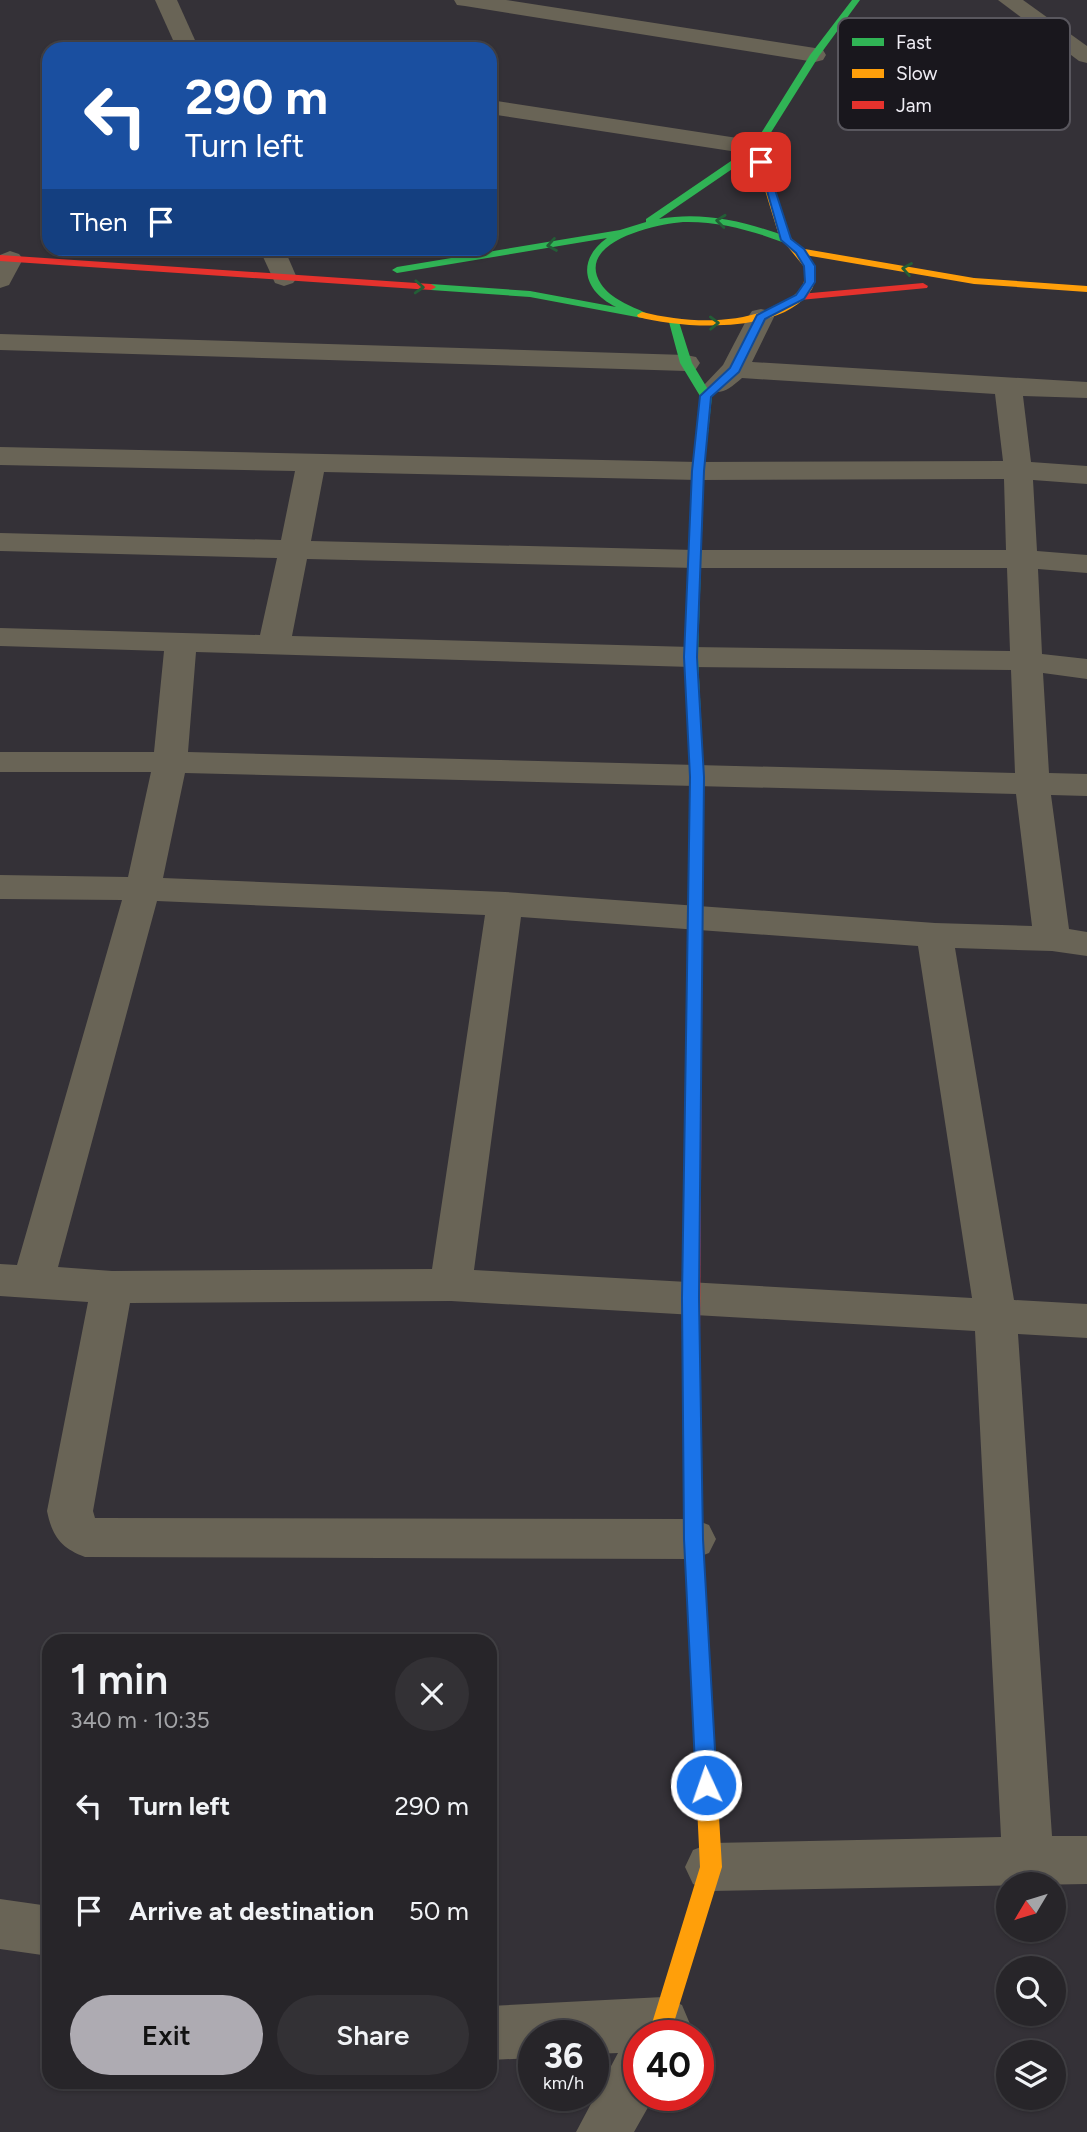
<!DOCTYPE html>
<html lang="en">
<head>
<meta charset="utf-8">
<style>
	:root { --surface:#272529; --page:#333135; --text:#f1f3f6; --muted:#a4a5a8; --line:#434246; --accent:#aeabb2 }
	body { margin:0; font-family:Figtree,sans-serif; background:var(--page); color:var(--text); height:100vh; display:flex; flex-direction:column; font-size:26px; white-space:nowrap }
	* { box-sizing:border-box; margin:0 }
	p { font-size:23px; color:var(--muted) }
	.icon { flex:none; width:38px; height:38px; fill:none; stroke:currentColor; stroke-width:2; stroke-linecap:round; stroke-linejoin:round }
	.map { position:relative; flex:1; overflow:hidden }
	.details { position:absolute; left:42px; top:1634px; width:455px; height:455px; display:flex; flex-direction:column; background:var(--surface); border-radius:21px; box-shadow:0 2px 5px #0004,0 0 0 2px var(--line) }
	.details>* { flex:none }
	.banner { position:absolute; left:42px; top:42px; width:455px; height:214px; border-radius:21px; box-shadow:0 2px 5px #0004,0 0 0 2px var(--line); background:#1a4fa0; color:#fff; overflow:hidden }
	.needle { width:46px; rotate:232deg }
	.tools { position:absolute; left:996px; top:1872px; display:grid; gap:14px }
	.tools a { display:grid; place-items:center; width:70px; height:70px; border-radius:50%; background:var(--surface); box-shadow:0 2px 5px #0004,0 0 0 2px var(--line); font-size:35px }
	.speed { position:absolute; left:518px; top:2020px; display:flex; gap:14px; font-size:35px; font-weight:700; text-align:center }
	.speed>* { display:grid; place-content:center; width:91px; height:91px; border-radius:50%; background:var(--surface); box-shadow:0 2px 5px #0004,0 0 0 2px var(--line); line-height:1 }
	.speed small { font-size:18px; font-weight:400 }
	.speed .limit { border:10px solid #d22; background:#fff; color:#111 }
	.pin { position:absolute; display:grid; place-items:center; width:60px; height:60px; color:#fff; margin:-30px; border-radius:14px; box-shadow:0 4px 10px #0006 }
	.me { position:absolute; width:77px; margin:-38px; rotate:357deg; stroke-linejoin:round; filter:drop-shadow(0 0 5px #0008) }
	.turn { display:flex; align-items:center; gap:24px; height:147px; padding:0 28px; font-size:32px }
	.turn .icon { width:91px; height:91px; stroke-width:2.5 }
	.turn b { display:block; font-size:49px; line-height:60px }
	.then { display:flex; align-items:center; height:66px; padding:0 28px; background:#0003; gap:14px; font-size:26px }
	.round { display:grid; place-items:center; flex:none; width:74px; height:74px; border-radius:37px; background:var(--page) }
	.overview { display:flex; align-items:center; justify-content:space-between; height:119px; padding:0 28px }
	h1 { font-size:42px; font-weight:600; line-height:52px }
	.action { display:flex; gap:14px; margin-top:auto; padding:14px 28px }
	.action a { flex:1; height:80px; border-radius:42px; background:var(--accent); color:#111; font-size:28px; font-weight:600; line-height:80px; text-align:center }
	.action a+a { background:var(--page); color:var(--text) }
	ul { padding:0; list-style:none }
	li { display:flex; align-items:center; gap:21px; height:105px; padding:0 28px }
	li div { flex:1 }
	li b { display:block; font-size:26px }
	li em { font-style:normal }
	.map>svg:first-child { display:block }
	.lines { fill:none; stroke-linecap:round; stroke-linejoin:round }
	.street { fill:#696456; fill-rule:evenodd }
	.fast { fill:#30b455; fill-rule:evenodd }
	.slow { fill:#ff9f0a; fill-rule:evenodd }
	.jam { fill:#e5322d; fill-rule:evenodd }
	.oneway { stroke:#235e36 }
	.route { fill:#1a73e8; stroke:#114b97; stroke-width:2 }
	.key { fill:#19171d; stroke:#59575e; stroke-width:2 }
	.key-label { font-size:19px; fill:#efedf4 }
</style>
</head>
<body>
<div class="map">
<svg width="1087" height="2132" viewBox="0 0 1087 2132">
	<rect width="100%" height="100%" fill="#343137"/>
	<g class="lines">
		<g class="street">
			<polygon points="155,0 177,0 199,49 177,49"/>
			<polygon points="454,0 506,0 815,48 823,50 826,55 823,60 815,62 465,6 457,5"/>
			<polygon points="998,0 1023,0 1087,46 1087,63 1079,61"/>
			<polygon points="490,100 757,141 765,143 769,148 765,153 757,155 490,114"/>
			<polygon points="259,248 284,248 297,278 293,283 284,286 275,283"/>
			<polygon points="10,251 19,254 23,259 9,285 0,288 0,255"/>
			<path d="M761 309 770 311 774 317 752 362 1087 382V398L1023 396 1031 462 1087 466V484L1033 480 1037 551 1087 555V573L1038 569 1042 654 1087 659V679L1043 673 1049 773 1087 774V796L1051 795 1069 929 1087 932V956L1052 951 955 948 1014 1300 1087 1304V1338L1018 1334 1052 1836H1087V1884L711 1891 693 1884 685 1867 693 1850 711 1843 1001 1837 975 1331 451 1301 130 1303 93 1511 95 1518 693 1519 709 1525 716 1539 709 1553 693 1559 85 1557C61 1548 52 1536 47 1511L88 1302 0 1296V1264L17 1265 122 900 0 899V875L128 877 151 772H0V752H154L164 651 0 646V628L260 635 277 558 0 551V533L281 540 295 471 0 465V447L698 462 1003 461 995 394 742 378C730 388 724 395 708 391L704 385 723 365 748 317 752 311ZM324 472 698 480 1004 479 1006 550H695L311 541ZM307 559 695 568H1007L1010 651 691 647 292 636ZM196 652 691 667 1011 670 1015 773 188 752ZM185 773 1016 794 1032 926 935 923 505 892 163 878ZM157 901 485 915 432 1269 112 1271 58 1267ZM521 917 918 946 972 1298 474 1270Z"/>
			<polygon points="0,334 686,355 696,357 700,363 696,369 686,371 0,350"/>
			<polygon points="0,1899 49,1906 49,1956 0,1949"/>
			<polygon points="663,1997 682,2005 690,2024 685,2035 639,2035 639,2095 655,2095 634,2132 576,2132 618,2053 593,2054 593,2035 534,2035 534,2058 490,2060 490,2006"/>
		</g>
		<g class="fast">
			<path d="M852 0H860L819 56 760 150 659 219C704 211 748 222 790 238V242H782C750 230 718 221 683 222 656 224 574 242 601 284 611 299 631 306 646 313L647 315 642 318 530 297 431 290 426 287 431 284 530 291 616 307C583 291 576 260 607 238L397 273 392 270 397 267 620 230 646 222V219L753 146 810 55Z"/>
			<polygon points="674,319 679,322 692,363 712,396 704,471 698,657 704,777 703,874 696,879 689,874 690,777 684,657 692,471 700,396 680,363 669,322"/>
			<polygon points="691,1334 697,1336 700,1341 702,1539 710,1666 707,1672 700,1675 693,1672 690,1666 684,1539 682,1341 685,1336"/>
		</g>
		<g class="slow">
			<path d="M757 145 762 148 789 235 799 248 974 278 1087 286V292L974 284 805 255 815 268C815 274 815 284 812 289 783 335 683 329 638 317L637 315 642 312C687 323 740 326 783 303 789 299 800 292 803 285 805 280 804 273 805 268L779 236 752 148Z"/>
			<polygon points="700,1657 707,1660 710,1666 722,1867 671,2032 669,2035 646,2035 653,2020 700,1867 690,1666 693,1660"/>
		</g>
		<g class="jam">
			<polygon points="0,255 431,284 436,287 431,290 0,261"/>
			<polygon points="923,283 928,286 927,288 800,300 795,297 800,294"/>
			<polygon points="696,869 703,874 700,1341 697,1346 691,1348 685,1346 682,1341 689,874"/>
		</g>
	</g>
	<defs><path id="oneway-chevron" d="M-2-3.5L2.5 0L-2 3.5" fill="none" stroke-width="1.6" stroke-linecap="round" stroke-linejoin="round" transform="scale(1.75)"/></defs>
	<g class="oneway">
		<use href="#oneway-chevron" transform="translate(721 221) rotate(-174)"/>
		<use href="#oneway-chevron" transform="translate(552 245) rotate(170)"/>
		<use href="#oneway-chevron" transform="translate(907 269) rotate(-170)"/>
		<use href="#oneway-chevron" transform="translate(419 287) rotate(3)"/>
		<use href="#oneway-chevron" transform="translate(714 323) rotate(-1)"/>
	</g>
	<polygon class="route" points="758,159 766,162 791,239 804,249 815,266 815,282 804,299 765,319 739,372 711,397 704,471 697,657 704,777 699,1298 703,1539 717,1785 714,1792 706,1795 699,1792 696,1785 684,1539 682,1298 690,777 684,657 692,471 700,396 730,368 757,315 796,295 805,282 804,266 796,253 781,240"/>
	<rect x="838" y="18" width="232" height="112" rx="10" class="key"/>
	<rect x="852" y="38" width="32" height="8" fill="#30b455"/>
	<rect x="852" y="69" width="32" height="9" fill="#ff9f0a"/>
	<rect x="852" y="101" width="32" height="8" fill="#e5322d"/>
	<g class="key-label">
		<text x="896" y="49">Fast</text>
		<text x="896" y="80">Slow</text>
		<text x="896" y="112">Jam</text>
	</g>
</svg>
<div class="tools">
<a><svg class="needle" viewBox="-14 -14 28 28"><path d="M0-13l5 13h-10z" fill="#e53935"/><path d="M0 13l5-13h-10z" fill="#a4a5a8"/></svg></a>
<a><svg class="icon" aria-label="search" viewBox="0 0 24 24"><circle cx="10" cy="10" r="6"/><path d="M15 15l6 6"/></svg></a>
<a><svg class="icon" aria-label="layers" viewBox="0 0 24 24"><path d="M12 4l9 5-9 5-9-5zM3 14l9 5 9-5"/></svg></a>
</div>
<div class="speed"><div>36<small>km/h</small></div><div class="limit">40</div></div>
<div class="pin" style="left:761px;top:162px;background:#d93025"><svg class="icon" aria-label="arrive" viewBox="0 0 24 24"><path d="M6 21V4h12l-3 4 3 4H6"/></svg></div>
<svg class="me" style="left:706px;top:1785px" viewBox="-20 -20 40 40"><circle r="17" fill="#1a73e8" stroke="#fff" stroke-width="3"/><path d="M0-11L8 9 0 5-8 9z" fill="#fff"/></svg>
<div class="banner">
<div class="turn"><svg class="icon" aria-label="left" viewBox="0 0 24 24"><path d="M17 20v-9H6M10 6l-5 5 5 5"/></svg><div><b>290 m</b>Turn left</div></div>
<div class="then">Then<svg class="icon" aria-label="arrive" viewBox="0 0 24 24"><path d="M6 21V4h12l-3 4 3 4H6"/></svg></div>
</div>
<section class="details">
<div class="overview"><div><h1>1 min</h1><p>340 m · 10:35</p></div><a class="round"><svg class="icon" aria-label="close" viewBox="0 0 24 24"><path d="M6 6l12 12M18 6L6 18"/></svg></a></div>
<ul>
<li><svg class="icon" aria-label="left" viewBox="0 0 24 24"><path d="M17 20v-9H6M10 6l-5 5 5 5"/></svg><div><b>Turn left</b></div><em>290 m</em></li>
<li><svg class="icon" aria-label="arrive" viewBox="0 0 24 24"><path d="M6 21V4h12l-3 4 3 4H6"/></svg><div><b>Arrive at destination</b></div><em>50 m</em></li>
</ul>
<div class="action"><a>Exit</a><a>Share</a></div>
</section>
</div>
</body>
</html>
